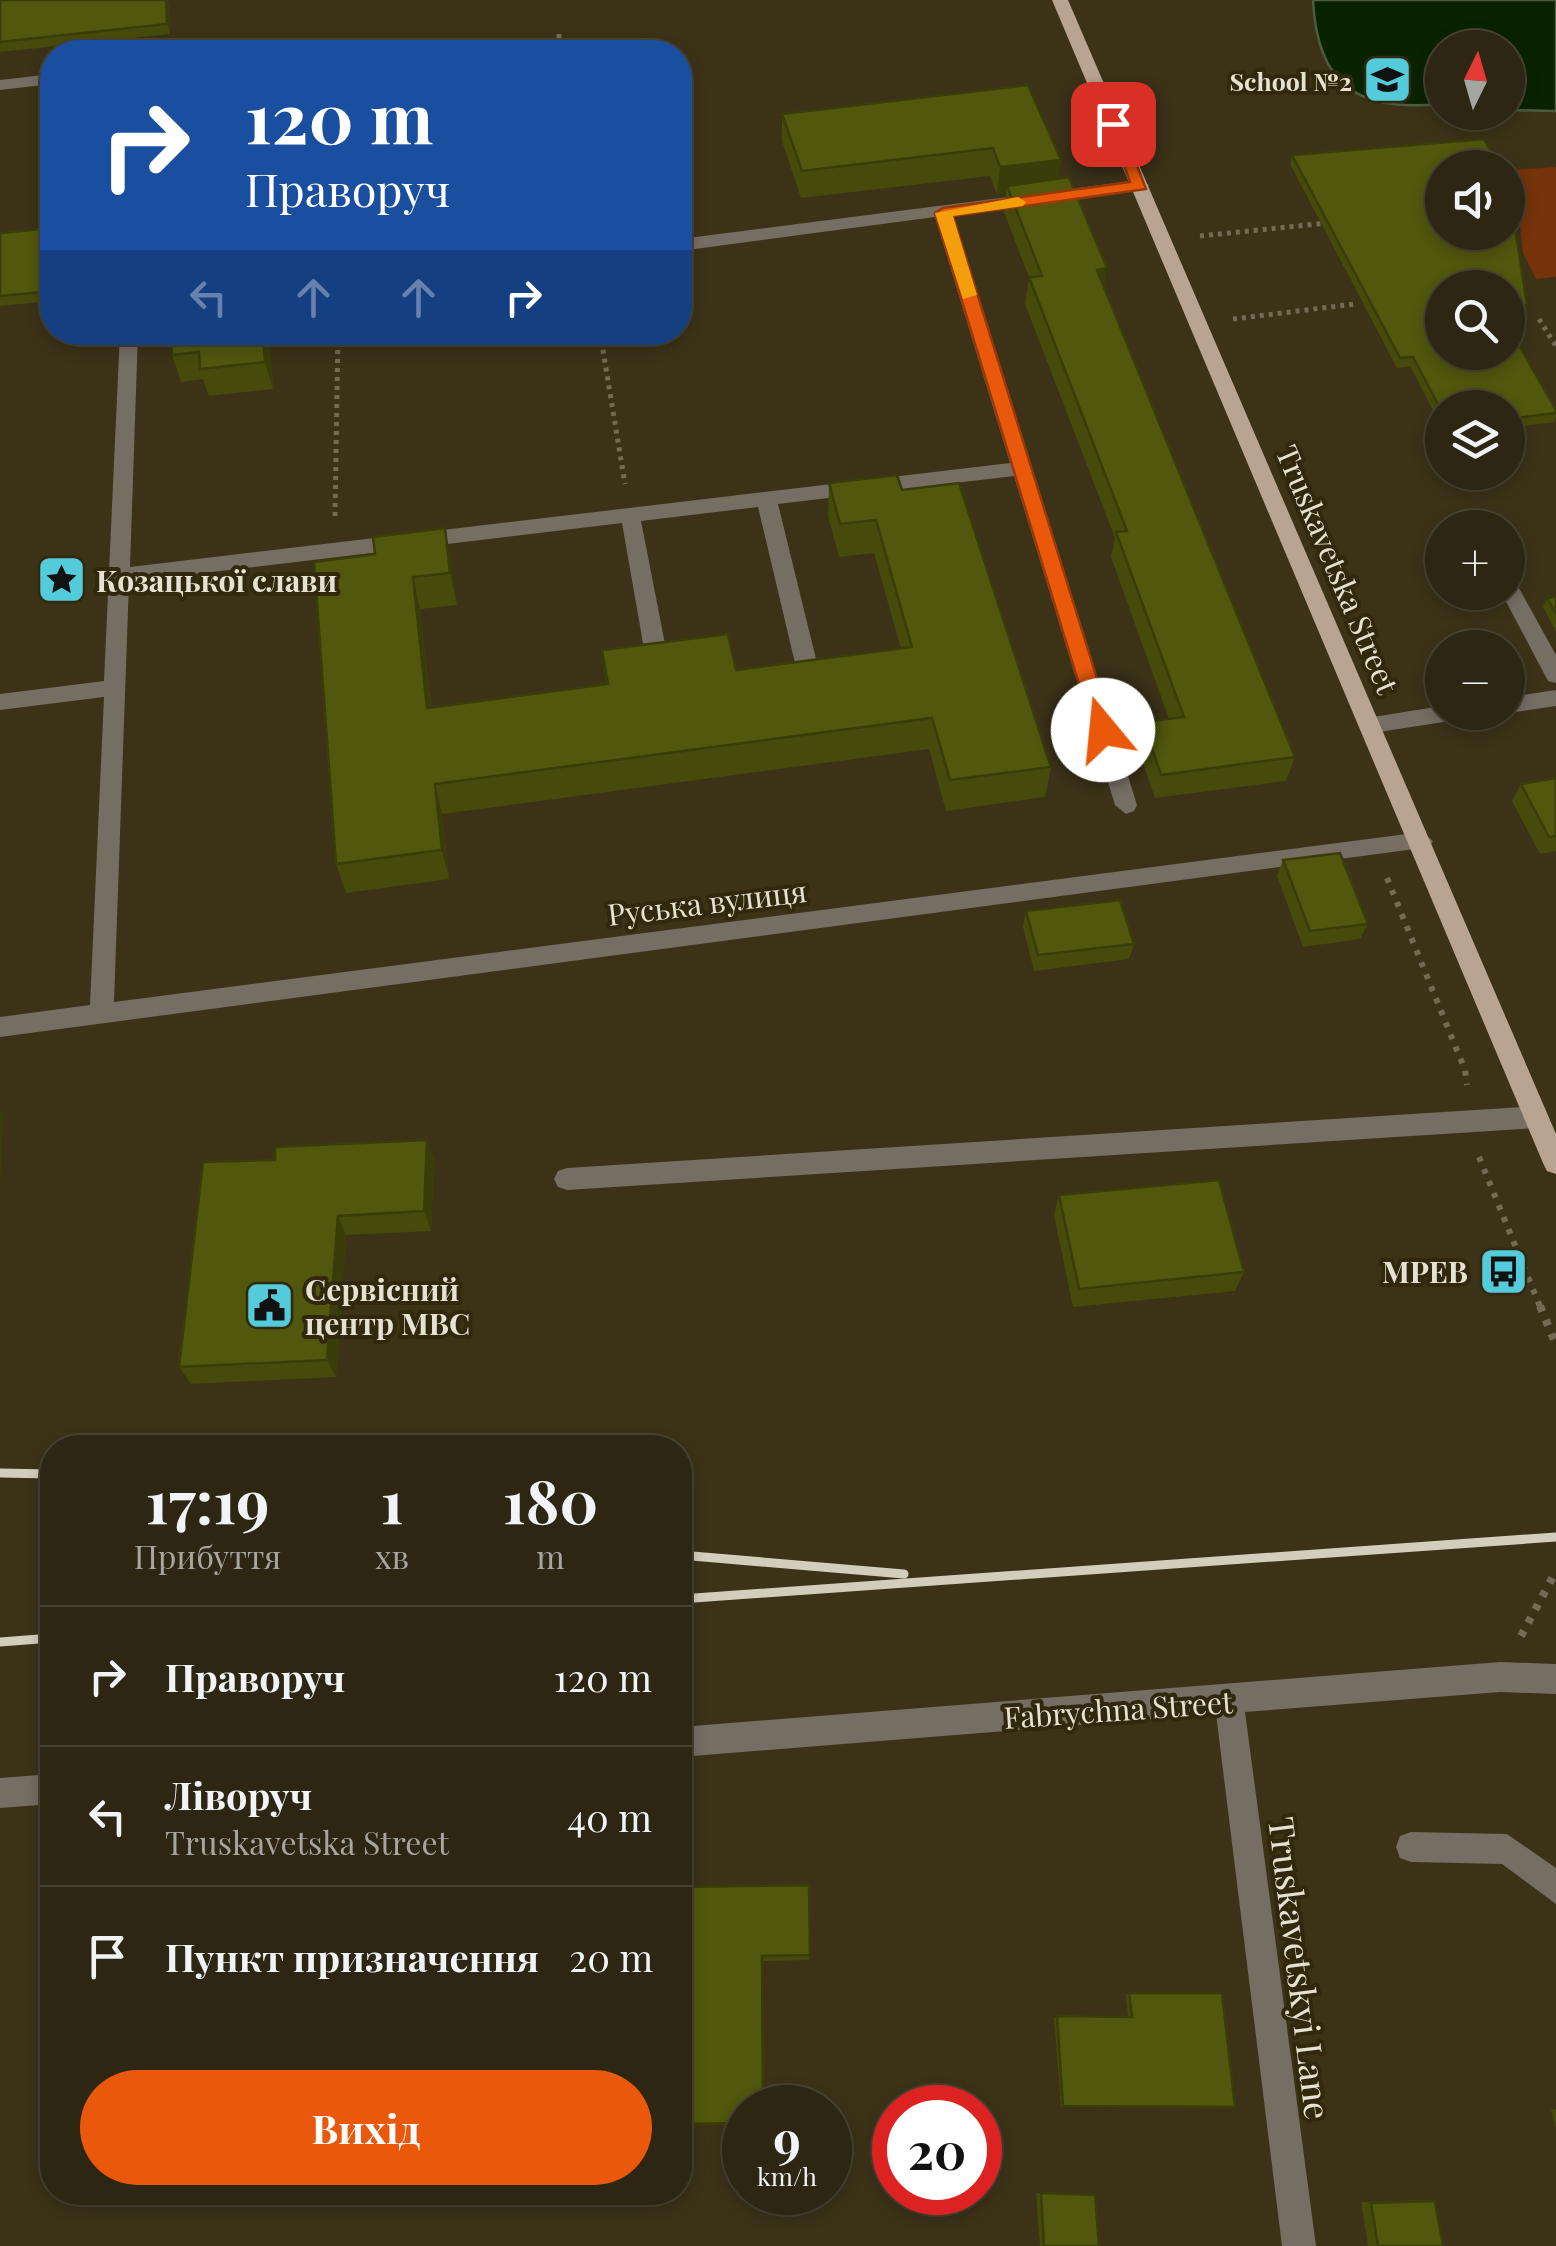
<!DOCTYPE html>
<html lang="uk">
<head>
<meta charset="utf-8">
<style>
	:root { --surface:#2c2612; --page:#383220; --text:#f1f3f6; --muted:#a6a59f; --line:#484332; --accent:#ea580c }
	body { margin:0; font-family:"Playfair Display",serif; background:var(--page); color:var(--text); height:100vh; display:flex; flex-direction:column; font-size:38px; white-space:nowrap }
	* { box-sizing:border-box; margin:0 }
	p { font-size:32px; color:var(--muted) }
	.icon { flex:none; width:55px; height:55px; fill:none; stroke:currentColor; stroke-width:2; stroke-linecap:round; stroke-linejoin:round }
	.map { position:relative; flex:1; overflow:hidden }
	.details { position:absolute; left:40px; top:1435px; width:652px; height:770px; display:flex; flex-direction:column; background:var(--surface); border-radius:40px; box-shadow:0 5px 15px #0003,0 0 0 2px var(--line) }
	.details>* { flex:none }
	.top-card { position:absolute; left:40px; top:40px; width:652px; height:305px; border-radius:40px; box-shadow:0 5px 15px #0003,0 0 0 2px var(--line); background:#1a4fa0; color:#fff; overflow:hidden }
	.needle { width:65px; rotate:5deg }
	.fabs { position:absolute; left:1425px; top:30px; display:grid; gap:20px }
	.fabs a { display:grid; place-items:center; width:100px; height:100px; border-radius:50%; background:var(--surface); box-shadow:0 5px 15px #0003,0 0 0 2px var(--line); font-size:50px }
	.speed { position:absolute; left:722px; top:2085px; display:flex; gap:20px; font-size:50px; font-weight:700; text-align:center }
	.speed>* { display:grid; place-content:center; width:130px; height:130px; border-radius:50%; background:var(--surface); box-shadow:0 5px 15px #0003,0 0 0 2px var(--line); line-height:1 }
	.speed small { font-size:25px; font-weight:400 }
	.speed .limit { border:15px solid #d22; background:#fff; color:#111 }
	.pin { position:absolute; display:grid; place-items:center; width:85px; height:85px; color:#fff; margin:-42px; border-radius:20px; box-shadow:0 5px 15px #0006 }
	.me { position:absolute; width:110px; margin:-55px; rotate:343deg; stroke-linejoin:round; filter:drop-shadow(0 0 8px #0008) }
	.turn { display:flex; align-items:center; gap:35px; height:210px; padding:0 40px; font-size:45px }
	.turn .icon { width:130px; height:130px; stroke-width:2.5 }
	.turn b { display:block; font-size:70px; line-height:85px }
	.lanes { display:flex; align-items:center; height:95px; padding:0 40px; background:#0003; justify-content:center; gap:50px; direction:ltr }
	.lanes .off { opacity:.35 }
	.eta { display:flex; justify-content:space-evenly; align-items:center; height:170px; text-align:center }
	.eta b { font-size:60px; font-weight:700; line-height:70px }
	.cta { display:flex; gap:20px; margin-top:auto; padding:20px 40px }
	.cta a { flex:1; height:115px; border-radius:60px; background:var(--accent); color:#fff; font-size:40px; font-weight:700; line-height:115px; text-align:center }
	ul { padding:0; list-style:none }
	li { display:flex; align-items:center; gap:30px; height:140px; padding:0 40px; border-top:2px solid var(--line) }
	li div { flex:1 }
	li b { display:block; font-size:38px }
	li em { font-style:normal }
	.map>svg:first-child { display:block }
	.green { fill:#763209 }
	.water { fill:#092300; stroke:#4b5c3f; stroke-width:2.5 }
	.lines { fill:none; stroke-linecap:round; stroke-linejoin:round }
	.path-far2 { stroke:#736b55; stroke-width:5; stroke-dasharray:4 5; stroke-linecap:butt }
	.path-far1 { stroke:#736b55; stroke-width:6; stroke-dasharray:5 8; stroke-linecap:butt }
	.path { stroke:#736b55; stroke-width:8; stroke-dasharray:6 9; stroke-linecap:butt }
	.minor { fill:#766d63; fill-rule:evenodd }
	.major { fill:#b8a591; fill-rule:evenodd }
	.rail { stroke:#d3cdbc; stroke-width:9 }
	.wall { fill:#464b0b }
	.shaded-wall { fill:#393d09 }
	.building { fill:#51570d; stroke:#393d09; stroke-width:2.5 }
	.route { fill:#ea580c; stroke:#983908; stroke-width:2.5 }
	.slow { fill:#f59e0b }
	.labels { text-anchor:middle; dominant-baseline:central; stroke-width:8; stroke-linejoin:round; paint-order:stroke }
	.far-poi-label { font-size:25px; font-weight:bold; fill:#e6e1d1; stroke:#31280e; text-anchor:end }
	.street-label { font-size:30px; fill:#e6e1d1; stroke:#31280e }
	.poi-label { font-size:30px; font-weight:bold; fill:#e6e1d1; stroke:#31280e; text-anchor:start }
	.near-street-label { font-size:35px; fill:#e6e1d1; stroke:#31280e }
</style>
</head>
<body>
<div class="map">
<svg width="1556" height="2246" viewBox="0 0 1556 2246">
	<rect width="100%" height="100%" fill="#3b3218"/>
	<polygon class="green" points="1556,167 1556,277 1536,279 1523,253 1514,170"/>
	<path class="water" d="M1313 0H1556V111L1508 110V48H1442V104C1361 112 1317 88 1313 0Z"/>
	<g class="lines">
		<g class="path-far2">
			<polyline points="559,34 559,52"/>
			<polyline points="1200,236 1327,223"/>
			<polyline points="1233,319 1355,304"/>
			<polyline points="1539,319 1556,346"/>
			<polyline points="600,332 625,484"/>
			<polyline points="335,516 338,332"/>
		</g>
		<g class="path-far1">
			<polyline points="1387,878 1465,1070 1467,1085"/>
			<polyline points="1479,1157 1541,1309"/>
		</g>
		<g class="path">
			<polyline points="1540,1306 1556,1345"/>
			<polyline points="1521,1636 1556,1571"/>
		</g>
		<g class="minor">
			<polygon points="52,74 52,84 0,90 0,80"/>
			<polygon points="1140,180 1149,185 1146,189 953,215 1137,805 1134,811 1126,814 1115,805 1014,476 778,504 817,663 806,671 795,663 758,507 641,521 666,649 655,657 644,649 622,523 129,582 114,1002 1422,832 1433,841 1430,847 0,1037 0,1017 90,1005 104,697 0,710 0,694 104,681 120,332 138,332 130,567 1010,463 935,217 680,251 680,239"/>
			<polygon points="1508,579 1515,581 1556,655 1556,683 1548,681 1501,592 1508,592"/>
			<polygon points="1556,690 1556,706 1508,713 1506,712 1508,697"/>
			<polygon points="1442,706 1442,712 1467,712 1456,720 1373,733 1362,725 1373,717"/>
			<polygon points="1536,1106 1545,1109 1548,1117 1545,1125 1536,1128 567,1190 558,1187 554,1179 558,1171 567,1168"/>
			<polygon points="1500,1662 1556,1664 1556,1694 1500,1692 1245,1712 1316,2246 1282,2246 1216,1714 680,1757 680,1727"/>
			<polygon points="52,1774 52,1804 0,1808 0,1778"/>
			<polygon points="1411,1832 1507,1834 1556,1868 1556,1904 1502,1864 1411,1862 1400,1858 1396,1847 1400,1836"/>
		</g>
		<polygon class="major" points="1052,0 1068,0 1556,1134 1556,1174 1547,1171 1543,1163"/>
		<g class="rail">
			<polyline points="0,1473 52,1474"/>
			<polyline points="680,1555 904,1574"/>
			<polyline points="680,1599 1556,1537"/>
			<polyline points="0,1642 52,1638"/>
		</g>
	</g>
	<g class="wall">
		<polygon points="0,0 168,0 170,34 0,52"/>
		<polygon points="782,114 1061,160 1058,179 1295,757 1286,781 1155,798 1137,746 1143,722 1169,719 1111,557 1115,538 1025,304 1029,277 1004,212 1006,193 997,195 990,176 801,198 782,141"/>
		<polygon points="1484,139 1500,168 1442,168 1442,232 1508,232 1508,181 1527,305 1523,315 1508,316 1508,288 1442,288 1442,352 1508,352 1508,326 1556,410 1556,417 1554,422 1508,428 1508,408 1442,408 1442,428 1410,366 1397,368 1290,164 1292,155"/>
		<polygon points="52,228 52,301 0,306 0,233"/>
		<polygon points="171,332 269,332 273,389 209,396 203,379 181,382 172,355"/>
		<polygon points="829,483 902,490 1051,767 1045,797 946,811 929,749 442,814 449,879 346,893 336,864 314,562 451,561 457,605 420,609 431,707 606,684 602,650 736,670 901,649 874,553 839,557 828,516"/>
		<polygon points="1556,597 1556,632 1543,607 1547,598"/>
		<polygon points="1556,778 1556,851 1540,854 1512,801 1521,784"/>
		<polygon points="1283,860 1368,924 1360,939 1303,947 1277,876"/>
		<polygon points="1026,911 1134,944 1129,959 1034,971 1023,927"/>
		<polygon points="427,1140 434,1160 431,1231 346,1235 336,1377 191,1384 179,1367 275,1160"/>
		<polygon points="1059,1195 1244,1272 1235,1291 1073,1307 1054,1215"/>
		<polygon points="680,1887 810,1955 809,1960 763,1961 745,2108 745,2125 680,2125"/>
		<polygon points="1129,1993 1231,2107 1061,2107 1054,2018 1057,2016 1128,2017 1126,1994"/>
		<polygon points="1556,2109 1556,2129 1551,2110"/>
		<polygon points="1036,2193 1095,2195 1099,2246 1040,2246"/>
		<polygon points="1423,2200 1443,2246 1368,2246 1361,2202"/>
	</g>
	<g class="shaded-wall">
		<polygon points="166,0 168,0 170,34 167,24"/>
		<polygon points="1061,160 1057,187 1007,186 1006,193 997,195 1000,167"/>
		<polygon points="1107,268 1103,294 1097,270"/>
		<polygon points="263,332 269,332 273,389 265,362"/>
		<polygon points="445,528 451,561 457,605 450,573"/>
		<polygon points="413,577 420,609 434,739 427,708"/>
		<polygon points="435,784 442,814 449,879 442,850"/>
		<polygon points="0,1109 3,1113 0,1198"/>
		<polygon points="427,1140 434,1160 431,1231 424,1211"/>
		<polygon points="338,1216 346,1235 336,1377 327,1360"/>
	</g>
	<g class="building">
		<polygon points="0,0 166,0 167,24 0,42"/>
		<polygon points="1028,85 1061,160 1000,167 993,148 802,171 782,114"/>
		<polygon points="1484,139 1500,168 1442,168 1442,232 1508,232 1508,181 1527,305 1508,307 1508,288 1442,288 1442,352 1508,352 1508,326 1556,410 1556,413 1508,419 1508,408 1442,408 1442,412 1413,357 1400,358 1292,155"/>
		<polygon points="1069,177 1107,268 1097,270 1295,757 1161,775 1143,722 1184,717 1116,532 1127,531 1029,277 1042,276 1007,186"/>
		<polygon points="52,228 52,291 0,296 0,233"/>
		<polygon points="171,332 263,332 265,362 200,369 199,352 172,355"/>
		<polygon points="897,475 902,490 959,483 1051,767 950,780 932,718 435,784 442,850 336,864 314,562 375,554 373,537 445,528 450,573 413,577 427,708 608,684 602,650 728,634 736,670 912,647 876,520 840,524 829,483"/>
		<polygon points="1556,597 1556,614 1547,598"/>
		<polygon points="1556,778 1556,836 1549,837 1521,784"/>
		<polygon points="1340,853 1368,924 1310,931 1283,860"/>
		<polygon points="1120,900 1134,944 1038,955 1026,911"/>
		<polygon points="427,1140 424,1211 338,1216 327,1360 179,1367 203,1162 275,1160 275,1147"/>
		<polygon points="1219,1180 1244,1272 1079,1289 1059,1195"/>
		<polygon points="809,1885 810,1955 762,1956 763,2108 745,2108 745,2123 680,2124 680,1887"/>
		<polygon points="1129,1993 1222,1993 1235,2107 1063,2106 1057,2016 1132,2017"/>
		<polygon points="1041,2193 1095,2195 1099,2246 1044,2246"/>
		<polygon points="1435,2201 1443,2246 1378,2246 1371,2203"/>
	</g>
	<polygon class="route" points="1108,120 1121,124 1146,189 953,216 1113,730 1103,738 1093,730 935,213 943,208 1130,182"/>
	<polygon class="slow" points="1018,197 1026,202 1023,206 953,216 977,295 963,299 935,213"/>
	<defs>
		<symbol id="school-square" viewBox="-11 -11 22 22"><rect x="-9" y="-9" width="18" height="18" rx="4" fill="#53cbda" stroke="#31280e"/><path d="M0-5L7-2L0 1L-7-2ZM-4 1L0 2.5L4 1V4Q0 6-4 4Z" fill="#111"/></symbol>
		<symbol id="sight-square" viewBox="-11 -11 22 22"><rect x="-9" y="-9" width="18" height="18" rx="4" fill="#53cbda" stroke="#31280e"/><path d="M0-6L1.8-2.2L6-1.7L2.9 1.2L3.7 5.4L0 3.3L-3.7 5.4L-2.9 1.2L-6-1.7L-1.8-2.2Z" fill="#111"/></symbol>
		<symbol id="bus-square" viewBox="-11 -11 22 22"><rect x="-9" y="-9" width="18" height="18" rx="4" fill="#53cbda" stroke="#31280e"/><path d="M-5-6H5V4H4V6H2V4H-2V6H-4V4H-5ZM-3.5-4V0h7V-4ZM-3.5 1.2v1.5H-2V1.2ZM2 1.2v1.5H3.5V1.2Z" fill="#111"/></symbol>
		<symbol id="civic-square" viewBox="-11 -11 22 22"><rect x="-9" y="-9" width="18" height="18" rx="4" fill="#53cbda" stroke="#31280e"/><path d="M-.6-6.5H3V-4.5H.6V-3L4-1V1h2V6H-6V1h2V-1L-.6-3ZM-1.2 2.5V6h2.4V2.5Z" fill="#111"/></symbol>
	</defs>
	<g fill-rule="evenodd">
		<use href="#school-square" x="1360" y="52" width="55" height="55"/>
		<use href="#sight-square" x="34" y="552" width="55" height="55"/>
		<use href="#bus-square" x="1476" y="1244" width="55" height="55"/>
		<use href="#civic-square" x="242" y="1278" width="55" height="55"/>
	</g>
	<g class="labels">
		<g class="far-poi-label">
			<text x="1352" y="80">School №2</text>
		</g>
		<g class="street-label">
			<text transform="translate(1338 569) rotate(67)">Truskavetska Street</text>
			<text transform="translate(707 902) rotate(-7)">Руська вулиця</text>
			<text transform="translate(1118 1709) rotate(-4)">Fabrychna Street</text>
		</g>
		<g class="poi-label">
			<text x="96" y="580">Козацької слави</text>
			<text x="1468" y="1271" text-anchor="end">МРЕВ</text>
			<text x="305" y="1289">Сервісний<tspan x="305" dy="34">центр МВС</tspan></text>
		</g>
		<g class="near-street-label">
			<text transform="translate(1301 1968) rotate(83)">Truskavetskyi Lane</text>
		</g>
	</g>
</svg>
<div class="fabs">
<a><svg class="needle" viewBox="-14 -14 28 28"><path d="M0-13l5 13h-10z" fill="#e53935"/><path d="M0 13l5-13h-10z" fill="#a6a59f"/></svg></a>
<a><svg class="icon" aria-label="sound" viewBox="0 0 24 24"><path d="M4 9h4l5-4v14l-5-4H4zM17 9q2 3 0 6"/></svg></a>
<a><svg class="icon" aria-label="search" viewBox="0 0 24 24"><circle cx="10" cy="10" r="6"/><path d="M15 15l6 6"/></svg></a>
<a><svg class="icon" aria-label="layers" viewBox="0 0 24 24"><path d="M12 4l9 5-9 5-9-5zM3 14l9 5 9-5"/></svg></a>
<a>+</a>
<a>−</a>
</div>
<div class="speed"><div>9<small>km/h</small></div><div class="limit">20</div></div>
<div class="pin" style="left:1113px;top:124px;background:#d93025"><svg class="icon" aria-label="arrive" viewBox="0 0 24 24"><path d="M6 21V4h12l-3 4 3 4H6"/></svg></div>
<svg class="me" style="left:1103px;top:730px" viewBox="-20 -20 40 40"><circle r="19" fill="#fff"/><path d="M0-13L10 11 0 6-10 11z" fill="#ea580c"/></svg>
<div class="top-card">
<div class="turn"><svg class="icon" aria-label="right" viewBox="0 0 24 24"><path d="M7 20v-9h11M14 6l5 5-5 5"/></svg><div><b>120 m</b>Праворуч</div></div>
<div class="lanes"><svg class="icon off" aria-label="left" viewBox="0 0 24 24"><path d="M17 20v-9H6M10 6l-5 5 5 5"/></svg><svg class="icon off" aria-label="ahead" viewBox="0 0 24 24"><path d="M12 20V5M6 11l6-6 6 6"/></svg><svg class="icon off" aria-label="ahead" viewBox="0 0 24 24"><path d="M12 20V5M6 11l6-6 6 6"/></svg><svg class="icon" aria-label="right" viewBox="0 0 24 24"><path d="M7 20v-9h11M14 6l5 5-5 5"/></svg></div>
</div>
<section class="details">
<div class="eta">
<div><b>17:19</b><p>Прибуття</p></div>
<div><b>1</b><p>хв</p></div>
<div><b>180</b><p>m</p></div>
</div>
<ul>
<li><svg class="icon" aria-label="right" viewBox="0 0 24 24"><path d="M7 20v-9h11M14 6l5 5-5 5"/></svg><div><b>Праворуч</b></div><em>120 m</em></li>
<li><svg class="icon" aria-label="left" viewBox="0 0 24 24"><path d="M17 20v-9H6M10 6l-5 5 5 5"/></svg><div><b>Ліворуч</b><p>Truskavetska Street</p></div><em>40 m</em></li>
<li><svg class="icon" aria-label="arrive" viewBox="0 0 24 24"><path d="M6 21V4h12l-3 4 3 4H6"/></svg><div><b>Пункт призначення</b></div><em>20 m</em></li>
</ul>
<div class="cta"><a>Вихід</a></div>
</section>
</div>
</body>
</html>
